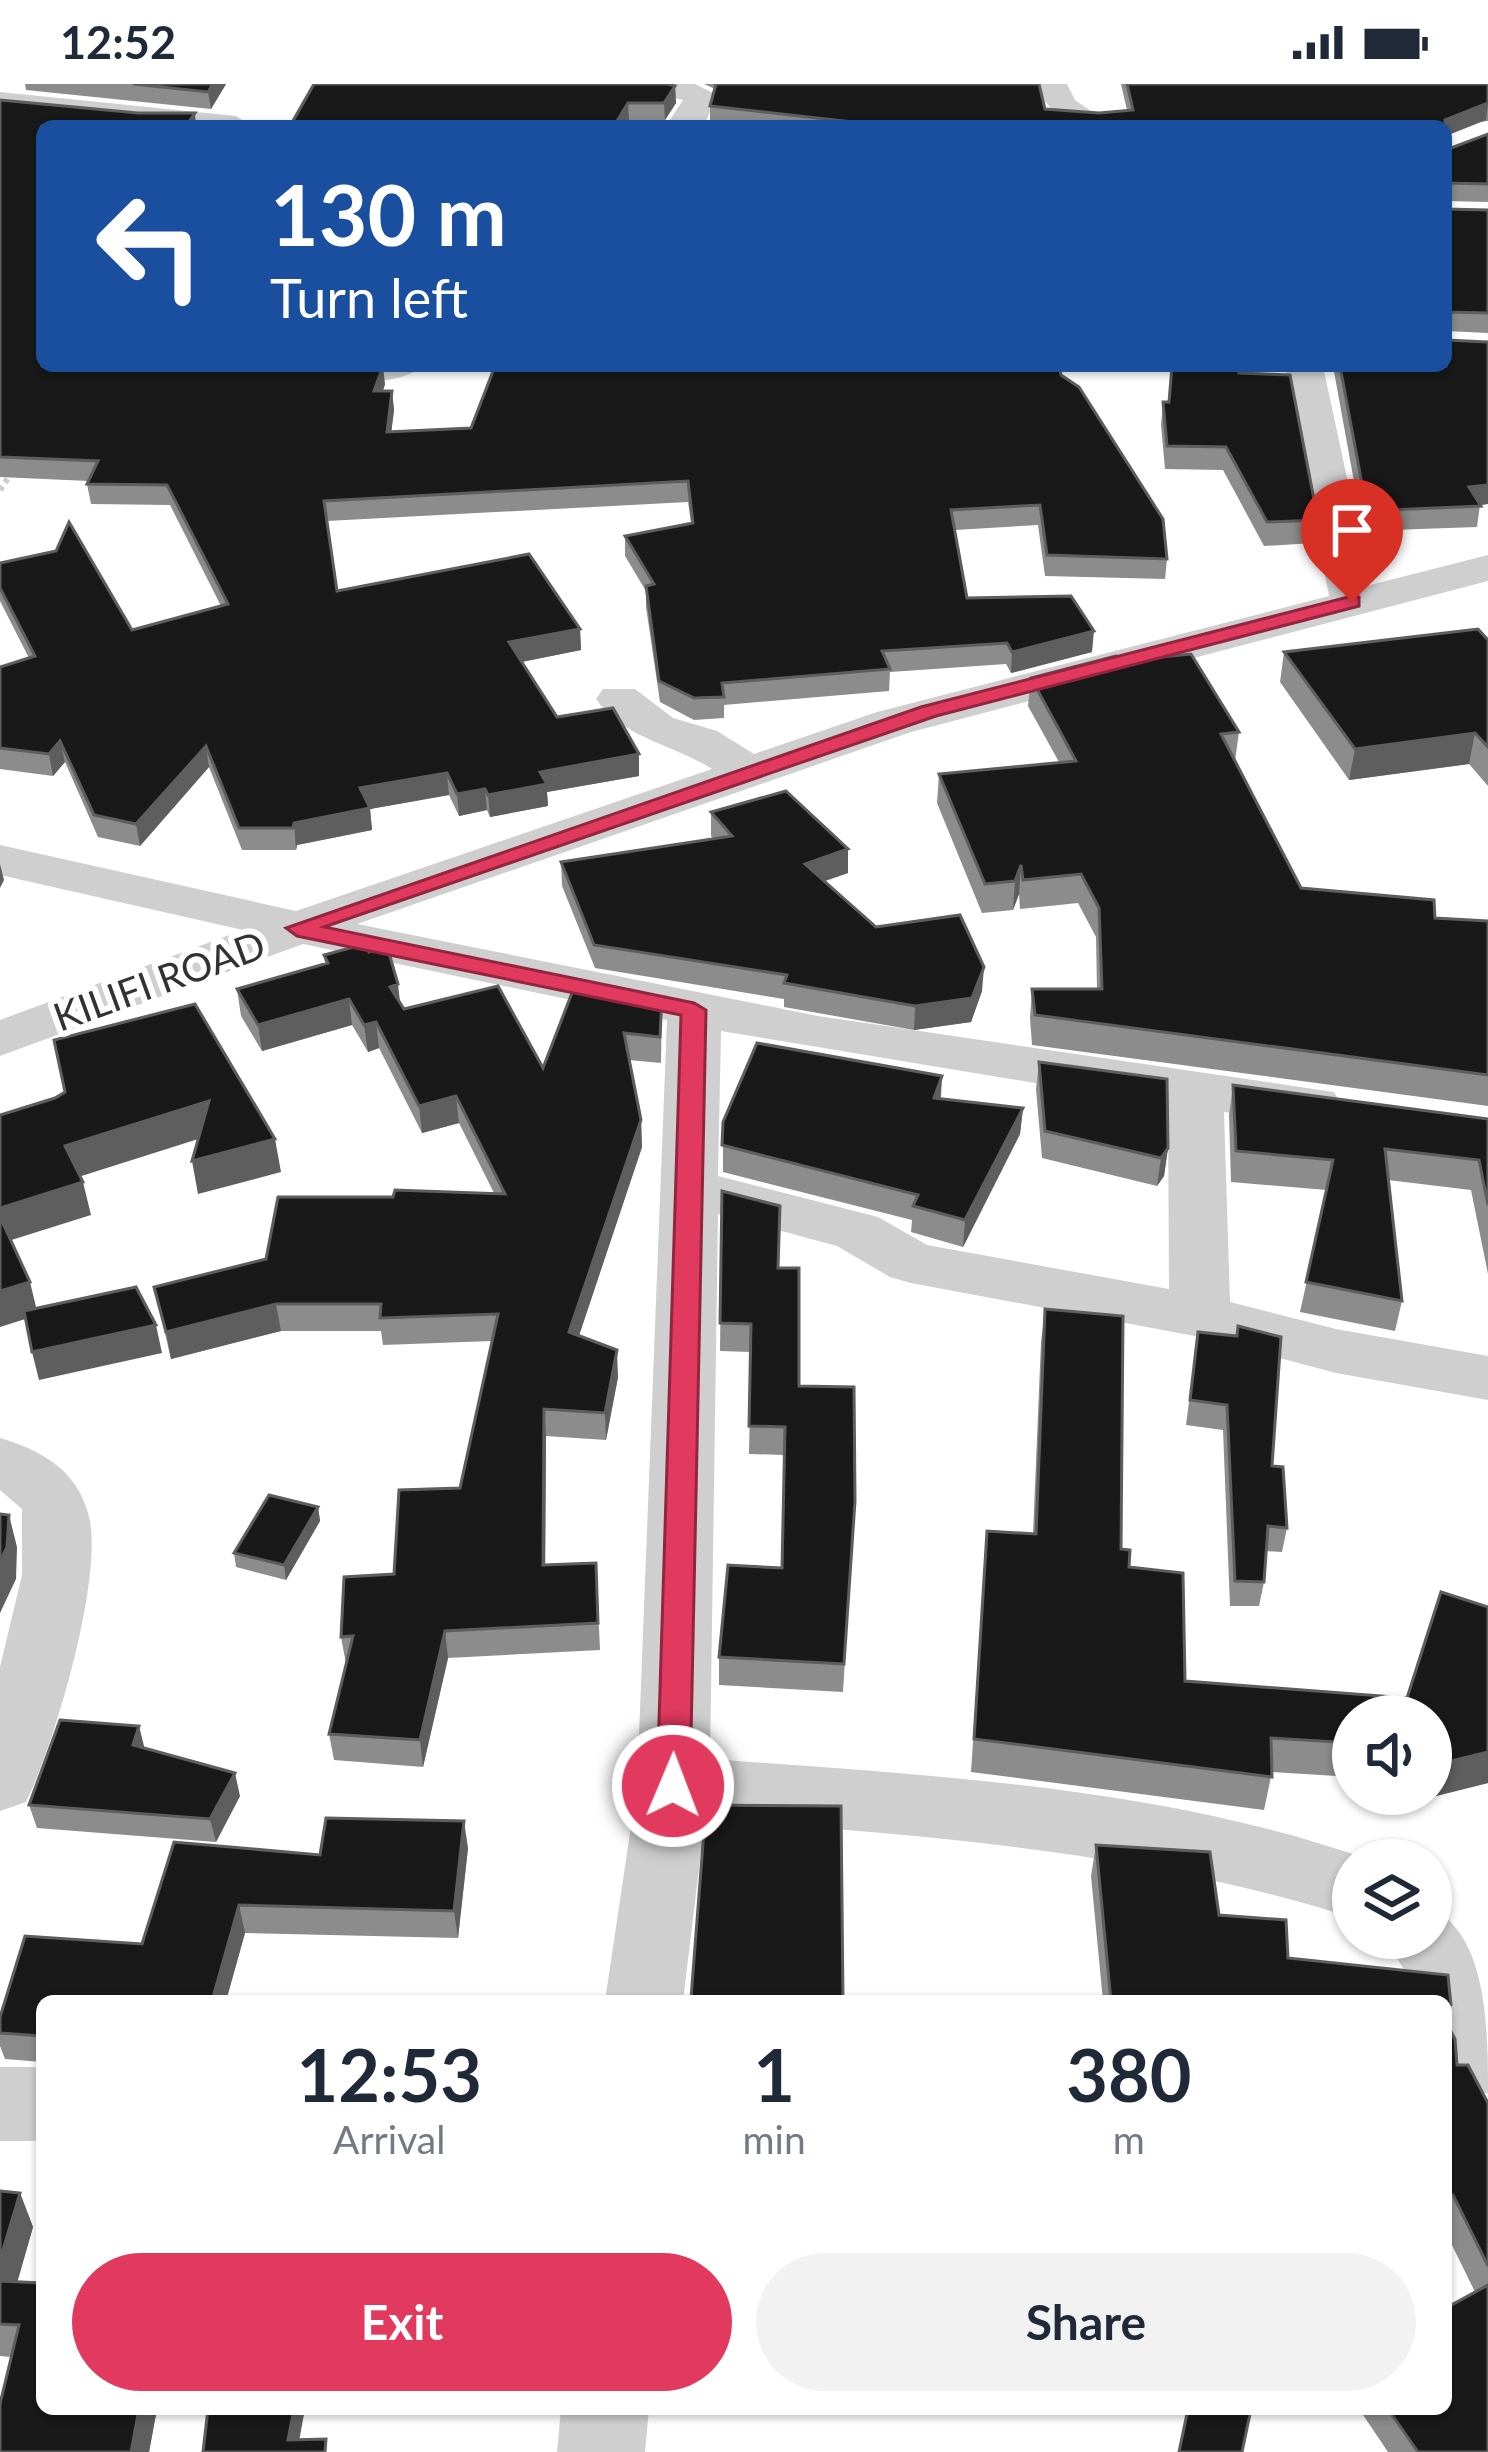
<!DOCTYPE html>
<html lang="en">
<head>
<meta charset="utf-8">
<style>
	:root { --surface:#fff; --page:#f2f2f3; --text:#1f2937; --muted:#747a83; --accent:#e23a5f }
	body { margin:0; font-family:Lato,sans-serif; background:var(--page); color:var(--text); height:100vh; display:flex; flex-direction:column; font-size:45px; white-space:nowrap }
	* { box-sizing:border-box; margin:0 }
	p { font-size:39px; color:var(--muted) }
	.icon { flex:none; width:66px; height:66px; fill:none; stroke:currentColor; stroke-width:2; stroke-linecap:round; stroke-linejoin:round }
	.map { position:relative; flex:1; overflow:hidden }
	.sheet { position:absolute; left:36px; top:1911px; width:1416px; height:420px; display:flex; flex-direction:column; background:var(--surface); border-radius:18px; box-shadow:0 3px 9px #0004 }
	.sheet>* { flex:none }
	.hud { position:absolute; left:36px; top:36px; width:1416px; height:252px; border-radius:18px; box-shadow:0 3px 9px #0004; background:#1a4fa0; color:#fff; overflow:hidden }
	.tools { position:absolute; left:1332px; top:1611px; display:grid; gap:24px }
	.tools a { display:grid; place-items:center; width:120px; height:120px; border-radius:50%; background:var(--surface); box-shadow:0 3px 9px #0004; font-size:60px }
	.pin { position:absolute; display:grid; place-items:center; width:102px; height:102px; color:#fff; margin:-123px -51px; border-radius:50% 50% 50% 0; rotate:-45deg; box-shadow:0 0 12px #0007 }
	.pin .icon { rotate:45deg }
	.me { position:absolute; width:132px; margin:-66px; rotate:1deg; stroke-linejoin:round; filter:drop-shadow(0 0 9px #0008) }
	.turn { display:flex; align-items:center; gap:42px; height:252px; padding:0 36px; font-size:54px }
	.turn .icon { width:156px; height:156px; stroke-width:2.5 }
	.turn b { display:block; font-size:84px; line-height:102px }
	.eta { display:flex; justify-content:space-evenly; align-items:center; height:204px; text-align:center }
	.eta b { font-size:72px; font-weight:700; line-height:84px }
	.cta { display:flex; gap:24px; margin-top:auto; padding:24px 36px }
	.cta a { flex:1; height:138px; border-radius:72px; background:var(--accent); color:#fff; font-size:48px; font-weight:700; line-height:138px; text-align:center }
	.cta a+a { background:var(--page); color:var(--text) }
	.status { display:flex; justify-content:space-between; align-items:center; height:84px; padding:0 60px; background:var(--surface); direction:ltr }
	.status svg { height:33px; fill:currentColor }
	.map>svg:first-child { display:block }
	.lines { fill:none; stroke-linecap:round; stroke-linejoin:round }
	.path { stroke:#ccc; stroke-width:6; stroke-dasharray:4.5 4.5; stroke-linecap:butt }
	.minor { fill:#cfcfcf; fill-rule:evenodd }
	.wall { fill:#8c8c8c }
	.shaded-wall { fill:#5e5e5e }
	.building { fill:#191919; stroke:#5e5e5e; stroke-width:3 }
	.route { fill:#e23a5f; stroke:#93263e; stroke-width:3 }
	.labels { text-anchor:middle; dominant-baseline:central; stroke-width:12; stroke-linejoin:round; paint-order:stroke }
	.street-label { font-size:39px; fill:#323232; stroke:#fff }
</style>
</head>
<body>
<div class="status"><b>12:52</b><svg viewBox="0 0 49 12"><path d="M0 12V9h3v3zM5 12V6h3v6zM10 12V3h3v9zM15 12V0h3v12zM26 1h20v11H26zM47 4h2v5h-2z"/></svg></div>
<div class="map">
<svg width="1488" height="2368" viewBox="0 0 1488 2368">
	<rect width="100%" height="100%" fill="#fff"/>
	<g class="lines">
		<polyline class="path" points="0,406 12,388"/>
		<g class="minor">
			<polygon points="639,0 695,0 717,11 704,42 666,42 683,16 644,7"/>
			<path d="M1035 0H1067L1075 16 1112 42C1072 42 1054 38 1035 0Z"/>
			<polygon points="0,8 236,32 252,42 141,42 0,28"/>
			<path d="M278 282H421C405 305 292 303 278 282Z"/>
			<path d="M1285 282H1323L1370 501 1488 471V497L911 648 357 840 818 932 1334 1008 1342 1021 1334 1034 1314 1039 1224 1028 1230 1218 1336 1245 1488 1272V1316L1336 1289 1200 1253 911 1199 890 1193 837 1162 718 1130 710 1675C932 1692 1157 1701 1370 1776H1353V1834C1141 1766 926 1752 705 1735L683 1917H605L637 1702 667 936 303 860 0 972V936L243 846 0 791V761L296 827 712 685C673 660 624 655 596 615L603 605H635L673 634 717 647 754 670 877 628 1329 512ZM721 947 1168 1021 1169 1205 927 1161 878 1133 718 1092Z"/>
			<path d="M0 1354C40 1366 76 1385 88 1429 106 1487 54 1662 26 1718L0 1727V1583L22 1491V1425L0 1406Z"/>
			<path d="M1431 1824C1488 1851 1488 1947 1488 2010L1460 1999 1446 1968V1917H1424L1384 1854H1431Z"/>
			<rect x="0" y="1983" width="42" height="74"/>
			<polygon points="561,2325 649,2325 645,2368 557,2368"/>
		</g>
	</g>
	<g class="wall">
		<polygon points="25,0 226,0 211,25 26,6"/>
		<polygon points="315,0 675,2 676,19 665,36 629,36"/>
		<polygon points="704,0 1039,0 1045,25 1099,29 1127,26 1121,0 1488,0 1488,37 1446,42 729,42 710,40 710,22 715,5"/>
		<polygon points="0,16 42,282 385,300 383,307 392,307 394,326 391,348 471,344 798,285 1061,291 1167,475 1165,495 1045,492 1038,441 955,446 967,514 1092,568 1011,589 1006,580 890,588 889,607 724,621 724,634 694,636 660,618 646,523 646,507 625,472 625,452 691,439 688,418 327,437 337,507 580,545 581,566 522,578 557,633 639,670 639,692 547,708 548,722 490,733 487,726 459,732 449,711 370,725 372,746 297,761 296,766 242,766 209,683 140,762 98,753 65,678 53,692 0,685 0,583 29,574 0,517 0,479 132,546 221,522 170,421 91,420 87,400 89,397 0,393"/>
		<polygon points="1488,50 1488,118 1446,117 1446,125 1488,126 1488,249 1446,247 1446,256 1488,258 1488,420 1480,421 1477,443 1363,447 1333,282 1446,282 1446,61 1451,64"/>
		<polygon points="1239,289 1318,436 1314,459 1264,462 1223,386 1165,385 1161,341 1163,318 1168,318"/>
		<polygon points="1488,556 1488,702 1469,680 1349,696 1280,598 1284,568"/>
		<polygon points="1120,577 1239,648 1235,677 1301,804 1435,834 1488,837 1488,1022 1032,961 1030,934 1032,905 1097,905 1096,853 1078,819 1020,825 1019,810 1013,826 982,829 937,719 939,690 1059,678 1028,622 1031,594"/>
		<polygon points="711,728 848,765 848,789 824,797 876,843 982,907 971,938 914,946 784,923 784,915 595,884 562,802 561,778 714,755 711,752"/>
		<polygon points="324,871 400,919 404,925 543,984 662,913 661,979 629,976 641,1036 642,1063 579,1252 618,1293 606,1356 546,1352 545,1481 596,1479 600,1566 448,1574 423,1683 334,1676 329,1650 346,1580 341,1553 394,1490 460,1404 492,1257 383,1261 381,1247 281,1247 171,1275 154,1203 266,1175 393,1113 494,1109 459,1039 422,1049 379,964 368,968 352,941 262,967 241,932 237,905 325,880"/>
		<polygon points="1039,978 1168,1064 1164,1092 1157,1102 1042,1074 1036,1005"/>
		<polygon points="942,992 941,1014 1023,1024 1020,1050 963,1163 911,1148 912,1136 723,1088 723,1038"/>
		<polygon points="1233,1001 1488,1035 1488,1190 1471,1106 1388,1096 1402,1217 1395,1247 1300,1228 1327,1106 1231,1098 1229,1031"/>
		<polygon points="722,1107 779,1184 799,1302 855,1417 843,1608 719,1601 719,1573 782,1484 784,1371 749,1370 751,1268 720,1267"/>
		<polygon points="1045,1225 1121,1465 1185,1597 1407,1614 1488,1523 1488,1699 1404,1720 1403,1710 1431,1710 1431,1632 1353,1632 1353,1693 1272,1688 1264,1726 971,1688 987,1447 1033,1450 1041,1258"/>
		<polygon points="1198,1248 1272,1382 1287,1444 1282,1468 1266,1467 1264,1498 1259,1522 1230,1522 1223,1346 1186,1341"/>
		<polygon points="318,1423 320,1437 286,1496 236,1483 234,1469"/>
		<polygon points="139,1642 144,1665 240,1712 216,1758 37,1744 29,1721"/>
		<polygon points="706,1721 843,1917 691,1917"/>
		<polygon points="1096,1761 1219,1831 1288,1874 1446,1917 1103,1917 1091,1792"/>
		<polygon points="468,1764 458,1854 245,1849 226,1917 42,1917 42,1978 5,1975 0,1962 0,1933 320,1771"/>
		<polygon points="1446,1938 1457,1981 1488,2019 1488,2368 1388,2368 1359,2325 1446,2325 1475,2208 1446,2149"/>
		<polygon points="0,2107 20,2109 33,2143 17,2198 42,2325 157,2325 149,2368 0,2368 11,2273 0,2272"/>
	</g>
	<g class="shaded-wall">
		<polygon points="213,0 226,0 211,25 208,8"/>
		<polygon points="675,2 676,19 665,36 664,19"/>
		<polygon points="628,19 629,36 625,42 614,42"/>
		<polygon points="1488,19 1486,36 1446,52 1445,36"/>
		<polygon points="195,29 196,42 186,42"/>
		<polygon points="383,282 385,300 376,327 374,307"/>
		<polygon points="392,307 394,326 389,368 387,348"/>
		<polygon points="1488,401 1488,420 1465,423 1469,403"/>
		<polygon points="580,545 581,566 511,580 509,558"/>
		<polygon points="1094,547 1092,568 1011,589 1012,568"/>
		<polygon points="1475,649 1469,680 1349,696 1355,665"/>
		<polygon points="60,657 65,678 53,692 49,670"/>
		<polygon points="206,662 209,683 140,762 136,740"/>
		<polygon points="639,670 639,692 547,708 548,722 490,733 488,711 540,688"/>
		<polygon points="447,689 449,711 370,725 372,746 297,761 296,766 294,739 360,704"/>
		<polygon points="485,705 487,726 459,732 457,710"/>
		<polygon points="848,765 848,789 805,804 805,780"/>
		<polygon points="0,780 4,796 0,804"/>
		<polygon points="1021,781 1019,810 1013,826 1015,797"/>
		<polygon points="984,883 982,907 971,938 914,946 915,922"/>
		<polygon points="398,900 401,927 390,903"/>
		<polygon points="349,915 352,941 262,967 258,941"/>
		<polygon points="376,938 379,964 368,968 364,941"/>
		<polygon points="942,992 940,1018 934,1014"/>
		<polygon points="456,1012 459,1039 422,1049 419,1022"/>
		<polygon points="209,1017 214,1050 72,1095 65,1062"/>
		<polygon points="1023,1024 1020,1050 963,1163 965,1136"/>
		<polygon points="641,1036 642,1063 571,1275 569,1248"/>
		<polygon points="275,1055 281,1088 198,1110 192,1077"/>
		<polygon points="1168,1064 1164,1092 1157,1102 1161,1074"/>
		<polygon points="83,1098 91,1131 5,1158 0,1140 0,1124"/>
		<polygon points="30,1198 38,1231 0,1243 0,1207"/>
		<polygon points="276,1220 281,1247 171,1275 166,1248"/>
		<polygon points="156,1241 162,1269 39,1296 32,1268"/>
		<polygon points="617,1266 618,1293 606,1356 605,1329"/>
		<polygon points="544,1325 546,1352 545,1508 543,1481"/>
		<polygon points="318,1423 320,1437 286,1496 284,1481"/>
		<polygon points="9,1431 17,1463 16,1495 0,1529 0,1478"/>
		<polygon points="445,1547 448,1574 423,1683 420,1656"/>
		<polygon points="139,1642 145,1666 133,1661"/>
		<polygon points="1488,1668 1488,1699 1404,1720 1407,1710 1431,1710 1431,1682"/>
		<polygon points="235,1689 240,1712 216,1758 210,1735"/>
		<polygon points="464,1737 468,1764 458,1854 454,1827"/>
		<polygon points="239,1821 245,1849 226,1917 212,1917"/>
		<polygon points="20,2109 33,2143 8,2231 0,2212 0,2176"/>
		<polygon points="139,2325 157,2325 149,2368 131,2368"/>
		<polygon points="294,2325 305,2325 297,2368 288,2356"/>
	</g>
	<g class="building">
		<polygon points="133,0 213,0 208,8"/>
		<polygon points="314,0 668,0 675,2 664,19 628,19 614,42 290,42"/>
		<polygon points="716,0 1039,0 1045,25 1099,29 1133,26 1127,0 1488,0 1488,19 1445,36 1445,42 888,42 710,22"/>
		<polygon points="0,16 138,29 195,29 186,42 42,42 42,282 383,282 374,307 392,307 387,348 471,344 495,282 767,282 798,285 800,282 1059,282 1061,291 1079,303 1163,435 1167,475 1047,471 1040,421 951,426 967,514 1071,512 1094,547 1012,568 1007,559 882,567 890,585 722,599 724,613 694,614 659,597 646,502 654,500 625,452 693,439 688,397 324,417 337,507 529,470 580,545 509,558 557,633 613,624 639,670 540,688 547,700 488,711 485,705 457,710 447,689 360,704 370,724 294,739 293,744 239,744 206,662 136,740 94,731 60,657 49,670 0,664 0,583 35,572 0,504 0,479 56,467 69,438 132,546 228,520 167,401 87,400 98,377 0,373"/>
		<polygon points="1488,50 1488,100 1446,99 1446,125 1488,126 1488,229 1446,228 1446,256 1488,258 1488,401 1469,403 1481,422 1367,427 1340,282 1446,282 1446,61 1451,64"/>
		<polygon points="1172,282 1239,282 1239,289 1290,291 1318,436 1267,438 1226,363 1167,362 1163,318 1169,318"/>
		<polygon points="1478,545 1488,556 1488,663 1475,649 1355,665 1284,568"/>
		<polygon points="1191,570 1239,648 1221,650 1301,804 1434,816 1435,834 1488,837 1488,991 1035,931 1032,905 1102,905 1099,824 1081,790 1023,796 1021,781 1015,797 985,800 939,690 1076,677 1031,594 1116,572 1120,577"/>
		<polygon points="786,707 848,765 805,780 876,843 960,831 984,883 972,914 915,922 784,899 787,891 594,861 561,778 732,752 711,728"/>
		<polygon points="365,860 369,868 387,862 398,900 390,903 404,925 498,902 543,984 575,901 662,913 660,953 624,949 641,1036 569,1248 617,1266 605,1329 544,1325 543,1481 596,1479 598,1539 445,1547 420,1656 329,1650 353,1552 341,1553 344,1493 394,1490 399,1406 460,1404 498,1230 380,1234 381,1220 276,1220 166,1248 154,1203 266,1175 278,1113 393,1113 395,1106 505,1110 456,1012 419,1022 376,938 364,941 349,915 258,941 237,905 328,879 324,871"/>
		<polygon points="195,920 275,1055 192,1077 209,1017 65,1062 83,1098 0,1124 0,1031 55,1014 65,1008 54,956"/>
		<polygon points="757,959 942,992 934,1014 1023,1024 965,1136 913,1122 918,1111 722,1061 723,1038"/>
		<polygon points="1039,978 1167,995 1168,1064 1161,1074 1045,1047"/>
		<polygon points="1233,1001 1488,1035 1488,1121 1479,1076 1385,1065 1402,1217 1306,1198 1333,1076 1236,1067"/>
		<polygon points="722,1107 780,1122 778,1184 799,1184 799,1302 854,1303 855,1417 844,1580 719,1573 728,1481 782,1484 785,1343 749,1342 751,1240 720,1239"/>
		<polygon points="0,1133 30,1198 0,1207"/>
		<polygon points="136,1203 156,1241 32,1268 24,1227"/>
		<polygon points="1045,1225 1123,1232 1121,1465 1130,1466 1129,1483 1183,1489 1185,1597 1407,1614 1441,1508 1488,1523 1488,1668 1431,1682 1431,1632 1353,1632 1353,1659 1271,1654 1272,1693 974,1655 987,1447 1036,1450"/>
		<polygon points="1238,1242 1281,1253 1272,1382 1283,1383 1287,1444 1268,1442 1264,1498 1235,1497 1227,1321 1190,1316 1198,1248 1237,1252"/>
		<polygon points="269,1411 318,1423 284,1481 234,1469"/>
		<polygon points="0,1430 9,1431 7,1463 0,1478"/>
		<polygon points="60,1636 139,1642 133,1661 235,1689 210,1735 29,1721"/>
		<polygon points="706,1721 841,1722 843,1917 691,1914"/>
		<polygon points="326,1734 464,1737 454,1827 239,1821 212,1917 42,1917 42,1952 0,1949 0,1933 25,1852 142,1860 174,1758 320,1771"/>
		<polygon points="1096,1761 1210,1768 1219,1831 1286,1836 1288,1874 1448,1891 1451,1921 1446,1924 1446,1917 1111,1917"/>
		<polygon points="1446,1938 1455,1955 1457,1981 1468,1981 1488,2019 1488,2182 1453,2111 1446,2111"/>
		<polygon points="0,2107 20,2109 0,2176"/>
		<polygon points="0,2197 42,2199 42,2325 139,2325 131,2368 0,2368 0,2320 19,2241 0,2240"/>
		<polygon points="1488,2201 1488,2368 1418,2368 1388,2325 1446,2325 1446,2224"/>
		<polygon points="208,2325 294,2325 288,2356 326,2355 325,2368 203,2368"/>
		<polygon points="1188,2325 1251,2325 1242,2368 1179,2368"/>
	</g>
	<polygon class="route" points="1352,512 1359,513 1359,522 936,632 324,843 694,919 706,926 690,1702 685,1712 662,1712 657,1702 681,931 297,852 286,844 921,623"/>
	<g class="labels">
		<g class="street-label">
			<text transform="translate(159 896) rotate(-20)">KILIFI ROAD</text>
		</g>
	</g>
</svg>
<div class="tools">
<a><svg class="icon" aria-label="sound" viewBox="0 0 24 24"><path d="M4 9h4l5-4v14l-5-4H4zM17 9q2 3 0 6"/></svg></a>
<a><svg class="icon" aria-label="layers" viewBox="0 0 24 24"><path d="M12 4l9 5-9 5-9-5zM3 14l9 5 9-5"/></svg></a>
</div>
<div class="pin" style="left:1352px;top:518px;background:#d93025"><svg class="icon" aria-label="arrive" viewBox="0 0 24 24"><path d="M6 21V4h12l-3 4 3 4H6"/></svg></div>
<svg class="me" style="left:673px;top:1702px" viewBox="-20 -20 40 40"><circle r="17" fill="#e23a5f" stroke="#fff" stroke-width="3"/><path d="M0-11L8 9 0 5-8 9z" fill="#fff"/></svg>
<div class="hud">
<div class="turn"><svg class="icon" aria-label="left" viewBox="0 0 24 24"><path d="M17 20v-9H6M10 6l-5 5 5 5"/></svg><div><b>130 m</b>Turn left</div></div>
</div>
<section class="sheet">
<div class="eta">
<div><b>12:53</b><p>Arrival</p></div>
<div><b>1</b><p>min</p></div>
<div><b>380</b><p>m</p></div>
</div>
<div class="cta"><a>Exit</a><a>Share</a></div>
</section>
</div>
</body>
</html>
